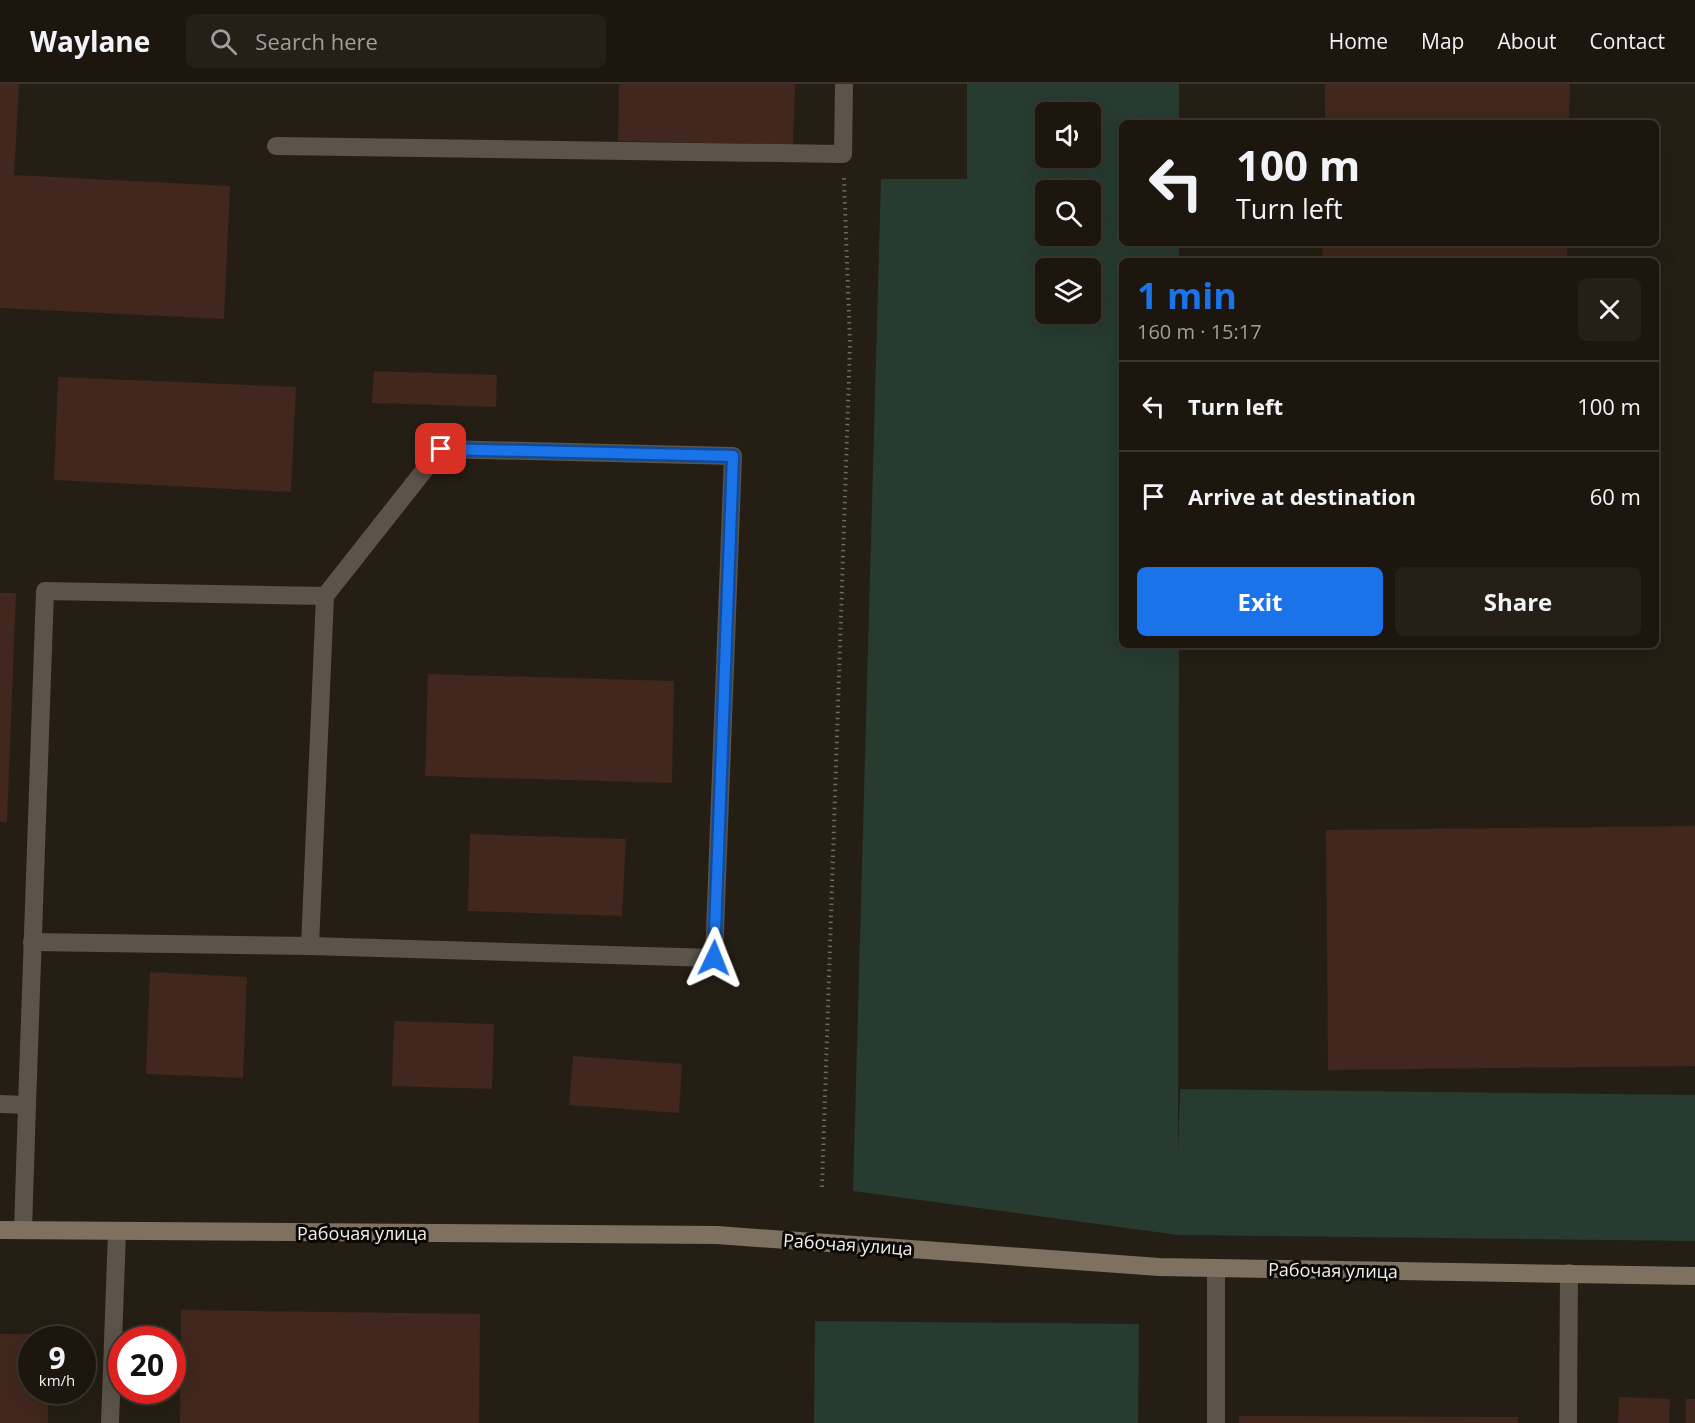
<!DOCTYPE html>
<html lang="en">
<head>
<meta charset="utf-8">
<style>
	:root { --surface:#1c160f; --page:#251f18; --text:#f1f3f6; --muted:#a09f9e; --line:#3a352f; --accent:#1a73e8 }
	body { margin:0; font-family:"Open Sans",sans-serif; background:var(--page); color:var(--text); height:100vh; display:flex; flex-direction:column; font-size:22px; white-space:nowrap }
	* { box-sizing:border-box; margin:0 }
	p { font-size:20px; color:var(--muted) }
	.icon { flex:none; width:33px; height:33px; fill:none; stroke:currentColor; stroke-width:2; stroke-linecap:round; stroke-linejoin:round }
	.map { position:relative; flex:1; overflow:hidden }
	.panel { position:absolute; left:1119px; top:174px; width:540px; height:390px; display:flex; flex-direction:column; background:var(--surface); border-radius:9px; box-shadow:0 6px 24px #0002,0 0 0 2px var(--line) }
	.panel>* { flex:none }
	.top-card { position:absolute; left:1119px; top:36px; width:540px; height:126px; border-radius:9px; box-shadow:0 6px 24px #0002,0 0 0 2px var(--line); background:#1c160f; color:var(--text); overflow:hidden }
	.tools { position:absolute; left:1035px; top:18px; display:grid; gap:12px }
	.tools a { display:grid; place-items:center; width:66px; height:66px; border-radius:9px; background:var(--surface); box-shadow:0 6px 24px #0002,0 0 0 2px var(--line); font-size:30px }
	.speed { position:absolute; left:18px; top:1242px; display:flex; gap:12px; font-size:30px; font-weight:700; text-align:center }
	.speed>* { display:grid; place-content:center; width:78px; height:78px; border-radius:50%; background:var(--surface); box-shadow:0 6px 24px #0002,0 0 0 2px var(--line); line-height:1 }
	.speed small { font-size:15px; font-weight:400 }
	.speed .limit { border:9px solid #d22; background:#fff; color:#111 }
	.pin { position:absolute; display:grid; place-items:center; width:51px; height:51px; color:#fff; margin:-26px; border-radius:12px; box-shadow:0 3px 9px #0006 }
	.me { position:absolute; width:66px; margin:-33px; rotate:2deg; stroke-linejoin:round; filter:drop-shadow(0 0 4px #0008) }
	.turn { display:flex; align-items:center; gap:21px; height:126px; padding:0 18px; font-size:27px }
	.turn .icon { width:78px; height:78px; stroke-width:2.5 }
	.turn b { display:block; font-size:42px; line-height:51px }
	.round { display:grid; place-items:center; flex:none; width:63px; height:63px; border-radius:9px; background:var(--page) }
	.head { display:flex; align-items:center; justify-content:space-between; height:102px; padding:0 18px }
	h1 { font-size:36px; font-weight:700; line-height:45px; color:var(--accent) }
	.action { display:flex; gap:12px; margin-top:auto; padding:12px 18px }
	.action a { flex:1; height:69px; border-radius:9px; background:var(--accent); color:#fff; font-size:24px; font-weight:700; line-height:69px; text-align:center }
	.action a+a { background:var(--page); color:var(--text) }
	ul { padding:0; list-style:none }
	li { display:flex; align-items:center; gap:18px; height:90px; padding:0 18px; border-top:2px solid var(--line) }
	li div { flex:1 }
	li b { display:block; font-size:22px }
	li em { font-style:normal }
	header { display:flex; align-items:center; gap:36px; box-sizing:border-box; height:84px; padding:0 30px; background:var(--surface); border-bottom:2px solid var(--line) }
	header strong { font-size:28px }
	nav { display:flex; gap:33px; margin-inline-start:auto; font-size:21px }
	.search { width:420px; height:54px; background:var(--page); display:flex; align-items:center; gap:15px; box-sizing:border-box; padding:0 21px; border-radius:9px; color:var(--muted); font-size:22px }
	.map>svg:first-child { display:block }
	.green { fill:#273b30; fill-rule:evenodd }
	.building { fill:#41271d }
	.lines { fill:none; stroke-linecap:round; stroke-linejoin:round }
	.path { stroke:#6f6960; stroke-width:4; stroke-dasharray:1.5 4.5; stroke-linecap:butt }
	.lane { stroke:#5c5349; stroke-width:18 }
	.secondary { stroke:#7e7160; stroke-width:18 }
	.route-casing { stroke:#114b97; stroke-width:15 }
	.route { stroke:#1a73e8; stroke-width:10 }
	.labels { text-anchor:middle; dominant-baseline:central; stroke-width:6; stroke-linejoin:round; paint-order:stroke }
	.street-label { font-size:18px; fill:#f3eee7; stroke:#0b0905 }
</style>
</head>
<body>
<header>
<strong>Waylane</strong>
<div class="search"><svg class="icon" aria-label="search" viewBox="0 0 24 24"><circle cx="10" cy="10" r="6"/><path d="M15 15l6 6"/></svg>Search here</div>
<nav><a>Home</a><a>Map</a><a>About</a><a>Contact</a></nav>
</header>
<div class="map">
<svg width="1695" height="1339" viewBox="0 0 1695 1339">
	<rect width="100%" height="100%" fill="#251e14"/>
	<g class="green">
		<path d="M967 0H1179V39H1122V159H1179V177H1122V561H1179L1178 1070 1180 1005 1695 1011V1157L1178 1151 853 1107 881 95H967ZM1046 28H1090V74H1046ZM1046 106H1090V152H1046ZM1046 184H1090V230H1046Z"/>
		<polygon points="815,1237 1139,1240 1138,1339 814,1339"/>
	</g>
	<g class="building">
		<polygon points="0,0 19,0 14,91 230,102 224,235 0,224"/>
		<polygon points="619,0 795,0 793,61 618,57"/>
		<polygon points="1325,0 1570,0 1569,39 1325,39"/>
		<polygon points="1323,159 1567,159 1567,177 1322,177"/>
		<polygon points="374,287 497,291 496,323 372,319"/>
		<polygon points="58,293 296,303 291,408 54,396"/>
		<polygon points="0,509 16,509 7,738 0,738"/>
		<polygon points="428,590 674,597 672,699 425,692"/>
		<polygon points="1695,742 1695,982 1328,986 1326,746"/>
		<polygon points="470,750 626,755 622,832 468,827"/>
		<polygon points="150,888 247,893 243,994 146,990"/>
		<polygon points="394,937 494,940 492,1005 392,1002"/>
		<polygon points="573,972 682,980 679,1029 569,1021"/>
		<polygon points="181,1226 480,1230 479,1339 180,1339"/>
		<polygon points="0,1250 48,1250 48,1256 32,1256 32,1306 48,1306 48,1339 0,1339"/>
		<polygon points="1619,1313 1670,1315 1669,1339 1618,1339"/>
		<rect x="1686" y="1315" width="9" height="24"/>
		<polygon points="1239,1332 1518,1333 1518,1339 1239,1339"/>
	</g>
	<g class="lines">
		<polyline class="path" points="822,1103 850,261 844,94"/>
		<g class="lane">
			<polyline points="276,62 843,70 844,0"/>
			<polyline points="32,858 310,862 325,512"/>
			<polyline points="0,1020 27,1021 23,1146"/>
			<polyline points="27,1021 45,507 325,512 441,365 733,372 714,874 310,862"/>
			<polyline points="110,1339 117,1148"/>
			<polyline points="1216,1339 1216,1184"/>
			<polyline points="1568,1339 1569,1189"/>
		</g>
		<polyline class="secondary" points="0,1146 717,1151 1159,1183 1695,1192"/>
	</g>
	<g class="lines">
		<defs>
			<polyline id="route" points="441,365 733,372 714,874"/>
		</defs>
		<use href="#route" class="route-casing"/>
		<use href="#route" class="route"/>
	</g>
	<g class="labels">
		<g class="street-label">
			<text x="362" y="1149">Рабочая улица</text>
			<text transform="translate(848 1160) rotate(4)">Рабочая улица</text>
			<text transform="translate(1333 1186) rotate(1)">Рабочая улица</text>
		</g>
	</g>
</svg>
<div class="tools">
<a><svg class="icon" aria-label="sound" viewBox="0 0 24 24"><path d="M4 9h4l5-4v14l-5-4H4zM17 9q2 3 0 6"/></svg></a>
<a><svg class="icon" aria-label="search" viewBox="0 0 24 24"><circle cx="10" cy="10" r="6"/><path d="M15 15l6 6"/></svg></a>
<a><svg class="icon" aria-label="layers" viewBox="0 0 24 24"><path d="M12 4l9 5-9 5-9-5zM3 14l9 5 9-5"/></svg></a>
</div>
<div class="speed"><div>9<small>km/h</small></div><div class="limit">20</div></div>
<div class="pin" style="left:441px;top:365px;background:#d93025"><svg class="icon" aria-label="arrive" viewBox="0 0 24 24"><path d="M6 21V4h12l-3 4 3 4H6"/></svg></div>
<svg class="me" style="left:714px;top:874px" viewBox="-20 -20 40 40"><path d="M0-17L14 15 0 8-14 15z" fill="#1a73e8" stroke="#fff" stroke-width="4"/></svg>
<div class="top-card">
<div class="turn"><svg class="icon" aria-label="left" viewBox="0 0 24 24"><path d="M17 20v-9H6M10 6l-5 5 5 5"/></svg><div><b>100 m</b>Turn left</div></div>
</div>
<section class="panel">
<div class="head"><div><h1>1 min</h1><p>160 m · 15:17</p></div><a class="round"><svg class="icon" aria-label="close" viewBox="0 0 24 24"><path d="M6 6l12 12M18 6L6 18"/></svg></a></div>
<ul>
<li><svg class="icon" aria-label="left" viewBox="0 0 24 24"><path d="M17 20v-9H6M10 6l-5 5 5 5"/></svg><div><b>Turn left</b></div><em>100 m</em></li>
<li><svg class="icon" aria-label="arrive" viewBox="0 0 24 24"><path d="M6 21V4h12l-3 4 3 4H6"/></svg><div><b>Arrive at destination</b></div><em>60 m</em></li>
</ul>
<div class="action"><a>Exit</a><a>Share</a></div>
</section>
</div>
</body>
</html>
